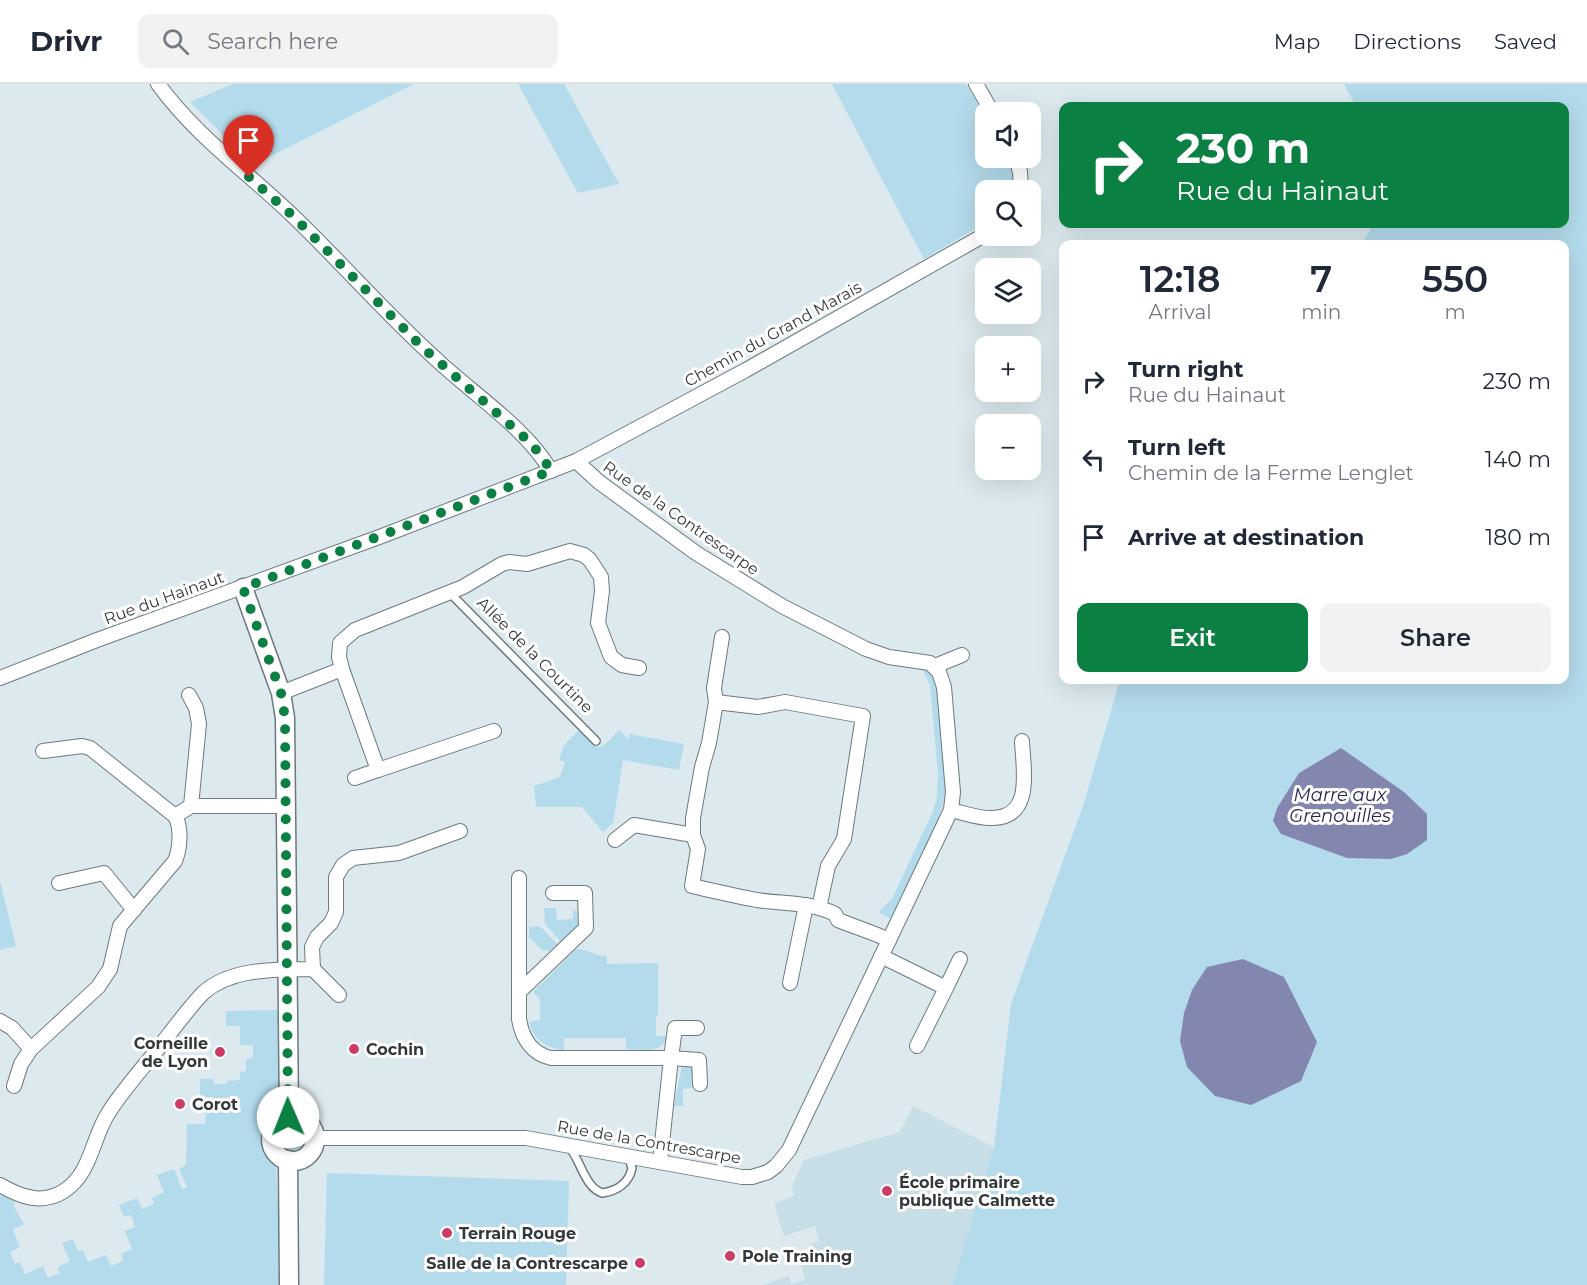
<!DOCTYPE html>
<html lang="en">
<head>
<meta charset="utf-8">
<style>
	:root { --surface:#fff; --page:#f2f2f3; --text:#1f2937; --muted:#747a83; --line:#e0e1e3; --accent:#0b8043 }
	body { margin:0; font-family:Montserrat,sans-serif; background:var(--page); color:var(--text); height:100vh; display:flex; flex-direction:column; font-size:22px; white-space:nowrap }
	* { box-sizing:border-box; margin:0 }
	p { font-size:20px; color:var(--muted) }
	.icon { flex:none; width:33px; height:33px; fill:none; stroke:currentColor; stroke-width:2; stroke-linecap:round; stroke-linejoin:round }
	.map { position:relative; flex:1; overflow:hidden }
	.details { position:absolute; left:1059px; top:156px; width:510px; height:444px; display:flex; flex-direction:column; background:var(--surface); border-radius:12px; box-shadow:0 6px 24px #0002 }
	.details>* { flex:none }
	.top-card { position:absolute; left:1059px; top:18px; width:510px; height:126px; border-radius:12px; box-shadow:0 6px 24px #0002; background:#0b8043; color:#fff; overflow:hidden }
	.tools { position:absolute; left:975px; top:18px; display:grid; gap:12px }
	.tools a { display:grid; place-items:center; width:66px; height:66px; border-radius:12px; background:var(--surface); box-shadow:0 6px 24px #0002; font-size:30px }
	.pin { position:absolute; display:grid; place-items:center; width:51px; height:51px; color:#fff; margin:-62px -26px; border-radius:50% 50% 50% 0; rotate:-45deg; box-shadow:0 0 6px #0007 }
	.pin .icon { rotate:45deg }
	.me { position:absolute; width:66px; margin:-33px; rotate:359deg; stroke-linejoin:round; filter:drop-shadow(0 0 4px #0008) }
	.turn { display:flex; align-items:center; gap:21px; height:126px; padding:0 18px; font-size:27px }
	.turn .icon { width:78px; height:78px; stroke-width:2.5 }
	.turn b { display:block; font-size:42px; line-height:51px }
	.eta { display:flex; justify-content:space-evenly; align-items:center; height:102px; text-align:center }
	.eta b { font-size:36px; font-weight:600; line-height:42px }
	.primary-button { display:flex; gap:12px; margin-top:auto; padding:12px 18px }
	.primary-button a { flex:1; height:69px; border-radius:12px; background:var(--accent); color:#fff; font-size:24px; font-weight:600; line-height:69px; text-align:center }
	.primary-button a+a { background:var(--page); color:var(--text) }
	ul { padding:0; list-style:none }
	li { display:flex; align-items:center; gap:18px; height:78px; padding:0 18px }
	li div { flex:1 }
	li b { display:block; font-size:22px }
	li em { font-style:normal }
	header { display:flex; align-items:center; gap:36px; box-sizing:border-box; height:84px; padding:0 30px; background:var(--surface); border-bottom:2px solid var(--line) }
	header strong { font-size:28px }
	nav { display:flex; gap:33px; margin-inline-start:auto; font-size:21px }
	.search { width:420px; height:54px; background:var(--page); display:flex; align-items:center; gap:15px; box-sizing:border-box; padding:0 21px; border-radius:12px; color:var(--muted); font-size:22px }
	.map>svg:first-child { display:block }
	.built { fill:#c8dee7 }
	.green { fill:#b3dbeb; fill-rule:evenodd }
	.water { fill:#8386af }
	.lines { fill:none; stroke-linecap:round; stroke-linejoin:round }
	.lane-casing { stroke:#6c797d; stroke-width:10 }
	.street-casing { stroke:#6c797d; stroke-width:16 }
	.secondary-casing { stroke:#6c797d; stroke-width:21 }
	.lane { stroke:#fff; stroke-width:7 }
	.street { stroke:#fff; stroke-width:14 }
	.secondary { stroke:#fff; stroke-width:18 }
	.route { stroke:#0b8043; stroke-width:10; stroke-dasharray:0 18 }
	.poi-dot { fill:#cb3d67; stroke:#fff; stroke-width:2 }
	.labels { text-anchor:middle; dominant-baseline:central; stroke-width:6; stroke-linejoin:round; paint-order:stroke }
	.street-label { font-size:16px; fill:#33383a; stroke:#fff }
	.poi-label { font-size:16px; font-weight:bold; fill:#33383a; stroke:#fff; text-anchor:start }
	.water-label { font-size:18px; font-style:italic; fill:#252357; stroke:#fff }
</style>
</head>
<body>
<header>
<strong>Drivr</strong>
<div class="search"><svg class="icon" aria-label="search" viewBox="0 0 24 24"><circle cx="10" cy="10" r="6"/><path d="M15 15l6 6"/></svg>Search here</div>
<nav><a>Map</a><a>Directions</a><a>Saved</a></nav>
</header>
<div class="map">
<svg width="1587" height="1201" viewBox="0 0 1587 1201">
	<rect width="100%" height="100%" fill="#dceaef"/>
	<polygon class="built" points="913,1022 994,1063 952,1201 762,1201 789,1192 791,1200 805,1196 801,1180 817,1175 812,1159 819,1157 815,1142 784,1152 774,1119 794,1112 792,1102 804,1076 900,1048"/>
	<g class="green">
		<polygon points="233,0 414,0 253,81 190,18"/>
		<polygon points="518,0 564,0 619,100 578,109"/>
		<polygon points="832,0 966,0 985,33 986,74 1008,74 1013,94 1010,106 986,106 985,139 924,175"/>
		<path d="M1344 0H1587V1201H952L994 1063 1011 920 1084 719 1120 596H1564V160H1362L1373 140H1564V22H1356ZM1341 664 1388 698 1347 774 1281 750 1273 737 1277 724 1299 689Z"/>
		<path d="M915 582 930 589 937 598 946 704C941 744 909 797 892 835L878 828 892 815 933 727 937 712 938 690 930 601 923 587Z"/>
		<polygon points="579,646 592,660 600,663 608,658 619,646 628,655 630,650 684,660 679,686 623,676 613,739 603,748 582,723 536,723 534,702 560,693 565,678 559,676 564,661"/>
		<polygon points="0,797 16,862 0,866"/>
		<polygon points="544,824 556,824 557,836 573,835 573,824 580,832 579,840 561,858 545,840"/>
		<polygon points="540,842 558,861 550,867 542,866 529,853 529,843"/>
		<path d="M576 865C588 865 595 872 607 872V880L658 879V931L656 932V952H667C663 971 641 965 626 965V954H564V966C547 964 533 956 529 938L540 936V915L533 908Z"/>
		<path d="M279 926 280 1013H278C277 1025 274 1025 267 1034 253 1051 263 1068 276 1082L282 1201H0V1112L2 1111 14 1117 15 1125 24 1140 13 1145 20 1163 10 1168 15 1180 20 1178 25 1190 43 1182 48 1194 60 1189 58 1183 70 1177 62 1159 73 1155 78 1167 83 1166 88 1178 106 1171 111 1182 123 1177 121 1170 132 1165 125 1147 135 1143 131 1131 124 1133 119 1121 137 1114 142 1125 154 1120 152 1114 164 1108 157 1091 174 1085 182 1105 187 1103 179 1085 186 1081 187 1040H205L206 1027 213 1026V1013H200V995H213V1000H227V997L240 996V988L246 987V975L253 974V961H240V942H226V927Z"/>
		<polygon points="686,980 692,983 693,1004 683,1005 683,1022 674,1022 681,987 682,983"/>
		<circle cx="293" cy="1055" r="11"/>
		<polygon points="327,1089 569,1097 566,1201 324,1201"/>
	</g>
	<g class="water">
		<polygon points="1341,664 1404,708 1427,730 1427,756 1407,770 1391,775 1347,774 1281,750 1273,737 1277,724 1299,689"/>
		<polygon points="1243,875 1284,893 1317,958 1301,997 1251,1021 1215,1012 1187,983 1180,957 1184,929 1192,906 1207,883"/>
	</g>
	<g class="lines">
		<defs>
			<g id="lane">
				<polyline points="450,509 596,657"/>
				<path d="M570 1064C581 1078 585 1103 602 1109 617 1107 629 1099 632 1084L628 1072"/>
			</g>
			<g id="street">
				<path d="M158 0C195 51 247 88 292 131 341 178 386 230 437 276 473 310 526 344 551 387"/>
				<polyline points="976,0 992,28"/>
				<polyline points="1016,74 1020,88 1021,106"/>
				<polyline points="935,582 962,571"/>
				<polyline points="342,585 378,686 494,647"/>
				<polyline points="0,594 97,556 382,452 576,377 746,286 986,150"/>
				<polyline points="281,609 342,585 339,573 340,559 355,546 463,503 502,480 509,478 527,480 570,467 584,471 590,476 601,493 602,507 598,539 611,573 622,581 639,584"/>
				<polyline points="189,611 196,624 199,640 191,722"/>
				<polyline points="716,618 714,604 722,553"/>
				<polyline points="43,667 82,662 90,664 175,732"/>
				<polyline points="355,694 378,686"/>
				<path d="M951 726C964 729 979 735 993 734 1034 733 1023 684 1022 657"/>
				<polyline points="615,756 634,741 693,751"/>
				<path d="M519 794V935C522 954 532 970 551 974H671L660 1078"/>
				<polyline points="59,799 104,789 134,826"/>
				<path d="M819 824 828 782 844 755 863 632 785 618 758 623 716 618 709 659 702 683 693 734V751L698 765 692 802C714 807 735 812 757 816 783 820 811 818 835 830L838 836C855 843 872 848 889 856"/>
				<polyline points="881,872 946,904 960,875"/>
				<polyline points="313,885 339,911"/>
				<polyline points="790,899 806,821"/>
				<polyline points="519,908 586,844 585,809 553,809"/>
				<polyline points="0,937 12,944 31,965"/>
				<polyline points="697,944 675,944 671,974 699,976 700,1000"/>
				<polyline points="917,962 946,904"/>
				<path d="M14 1002 21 980 31 965 98 903 110 885 120 842 175 777C180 765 182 744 175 732L191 722H286"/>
				<polyline points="314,1054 526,1054 742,1093 752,1093 768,1088 776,1082 789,1066 951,726 953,708 944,603 939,588 930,579 889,573 866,565 782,522 696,469 599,398 576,377"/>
				<path d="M0 1101C21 1113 42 1121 64 1107 92 1089 92 1053 109 1028 123 1006 141 986 157 966 172 947 186 927 203 909 232 883 277 886 313 885L312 863 317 853 331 839 336 828V793L343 781 353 774 399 769 460 747"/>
			</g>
			<g id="secondary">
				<polyline points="243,504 281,609 285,634 289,1033"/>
				<circle cx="293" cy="1055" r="22"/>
				<polyline points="288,1076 289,1201"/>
			</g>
		</defs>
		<use href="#lane" class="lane-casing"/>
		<use href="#street" class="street-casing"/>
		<use href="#secondary" class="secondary-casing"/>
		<use href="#lane" class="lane"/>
		<use href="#street" class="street"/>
		<use href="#secondary" class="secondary"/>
	</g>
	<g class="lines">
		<polyline class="route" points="249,93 293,132 421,262 525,354 541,371 551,387 243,504 281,609 285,634 288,1033"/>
	</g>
	<g class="poi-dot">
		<circle cx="354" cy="965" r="6"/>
		<circle cx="220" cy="968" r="6"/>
		<circle cx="180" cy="1020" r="6"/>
		<circle cx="887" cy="1107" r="6"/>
		<circle cx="447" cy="1149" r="6"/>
		<circle cx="730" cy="1172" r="6"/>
		<circle cx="640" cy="1179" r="6"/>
	</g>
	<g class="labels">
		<g class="street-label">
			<text transform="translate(773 250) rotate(-29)">Chemin du Grand Marais</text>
			<text transform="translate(681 434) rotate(35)">Rue de la Contrescarpe</text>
			<text transform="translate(164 514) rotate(-20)">Rue du Hainaut</text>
			<text transform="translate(535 571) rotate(45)">Allée de la Courtine</text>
			<text transform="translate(649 1058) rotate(10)">Rue de la Contrescarpe</text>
		</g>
		<g class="poi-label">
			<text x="208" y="959" text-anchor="end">Corneille<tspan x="208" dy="18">de Lyon</tspan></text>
			<text x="366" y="965">Cochin</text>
			<text x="192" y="1020">Corot</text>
			<text x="899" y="1098">École primaire<tspan x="899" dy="18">publique Calmette</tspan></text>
			<text x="459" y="1149">Terrain Rouge</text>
			<text x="742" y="1172">Pole Training</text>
			<text x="628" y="1179" text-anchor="end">Salle de la Contrescarpe</text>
		</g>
		<g class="water-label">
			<text x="1340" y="711">Marre aux<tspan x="1340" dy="21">Grenouilles</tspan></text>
		</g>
	</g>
</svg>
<div class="tools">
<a><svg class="icon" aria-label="sound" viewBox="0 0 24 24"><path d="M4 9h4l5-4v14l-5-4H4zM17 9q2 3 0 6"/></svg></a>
<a><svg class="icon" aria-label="search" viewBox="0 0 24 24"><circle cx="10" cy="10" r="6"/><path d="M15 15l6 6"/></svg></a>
<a><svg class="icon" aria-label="layers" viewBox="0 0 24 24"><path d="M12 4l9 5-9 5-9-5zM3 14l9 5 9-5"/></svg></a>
<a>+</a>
<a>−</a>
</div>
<div class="pin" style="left:249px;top:93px;background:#d93025"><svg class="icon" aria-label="arrive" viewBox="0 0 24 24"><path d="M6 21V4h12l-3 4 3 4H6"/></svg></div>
<svg class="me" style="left:288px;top:1033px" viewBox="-20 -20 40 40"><circle r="19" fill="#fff"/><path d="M0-13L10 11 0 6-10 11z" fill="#0b8043"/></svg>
<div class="top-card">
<div class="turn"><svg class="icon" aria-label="right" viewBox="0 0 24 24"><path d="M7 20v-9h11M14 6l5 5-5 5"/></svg><div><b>230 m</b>Rue du Hainaut</div></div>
</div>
<section class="details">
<div class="eta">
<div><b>12:18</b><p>Arrival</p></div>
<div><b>7</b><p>min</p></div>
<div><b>550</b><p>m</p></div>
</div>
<ul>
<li><svg class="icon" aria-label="right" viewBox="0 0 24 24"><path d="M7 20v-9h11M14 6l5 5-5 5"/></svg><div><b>Turn right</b><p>Rue du Hainaut</p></div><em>230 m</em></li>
<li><svg class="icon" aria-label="left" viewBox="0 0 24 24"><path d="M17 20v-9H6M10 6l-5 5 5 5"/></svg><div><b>Turn left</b><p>Chemin de la Ferme Lenglet</p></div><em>140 m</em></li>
<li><svg class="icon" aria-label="arrive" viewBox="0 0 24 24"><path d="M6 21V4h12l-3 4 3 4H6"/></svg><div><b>Arrive at destination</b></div><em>180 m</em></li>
</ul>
<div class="primary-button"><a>Exit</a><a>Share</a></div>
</section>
</div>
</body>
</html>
